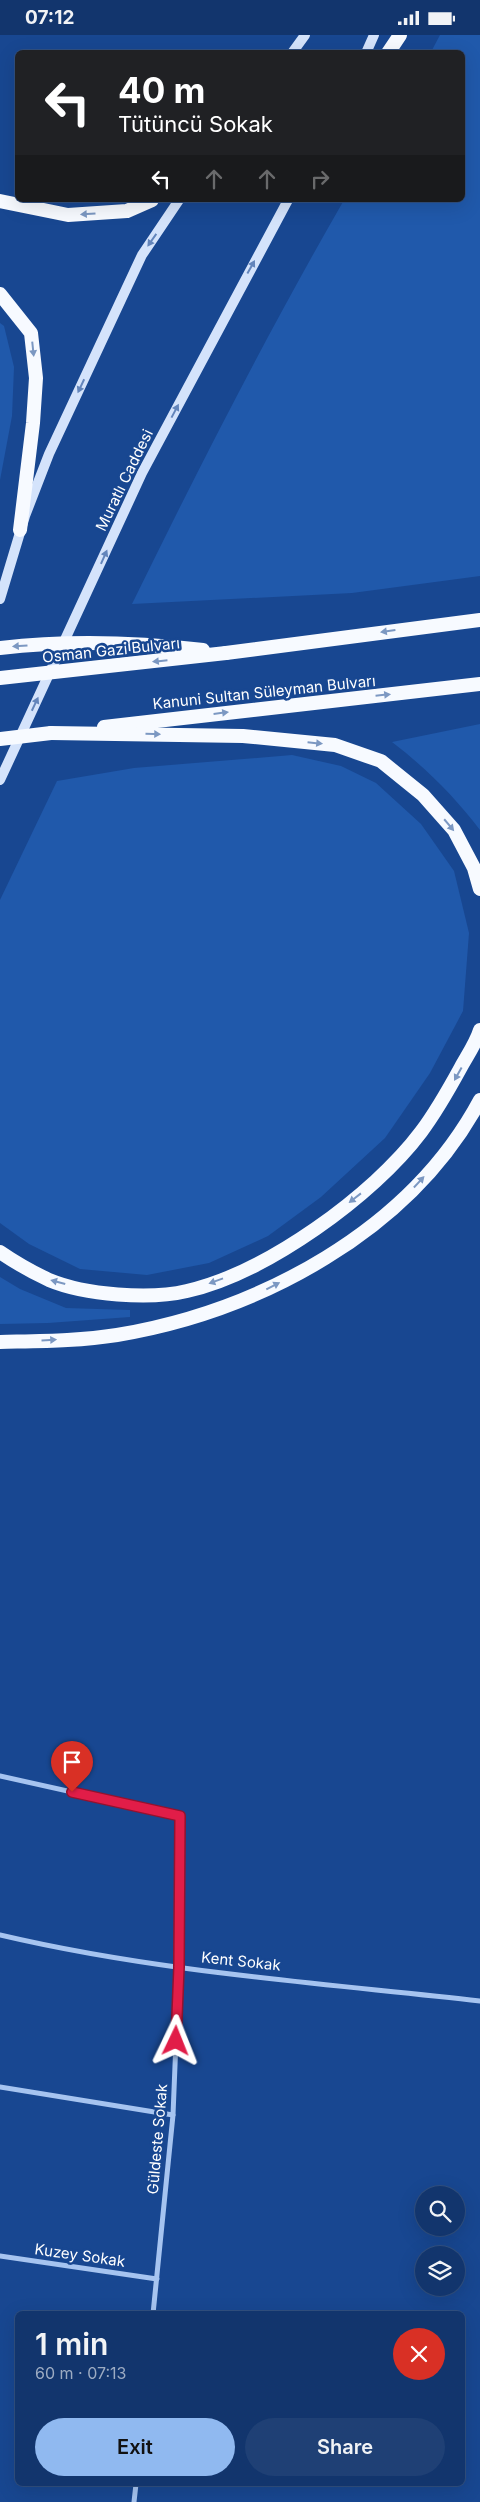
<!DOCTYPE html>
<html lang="en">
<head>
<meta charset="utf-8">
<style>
	:root { --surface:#12356d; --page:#1f4075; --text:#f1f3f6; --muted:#9cabc2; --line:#315080; --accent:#90b9f0 }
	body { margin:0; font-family:Inter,sans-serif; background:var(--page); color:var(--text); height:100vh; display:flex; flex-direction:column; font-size:19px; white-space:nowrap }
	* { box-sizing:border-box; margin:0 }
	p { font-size:16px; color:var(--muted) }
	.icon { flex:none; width:28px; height:28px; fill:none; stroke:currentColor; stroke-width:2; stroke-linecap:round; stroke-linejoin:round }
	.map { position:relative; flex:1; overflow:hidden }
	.details { position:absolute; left:15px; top:2276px; width:450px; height:175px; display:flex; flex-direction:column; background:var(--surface); border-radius:8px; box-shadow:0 5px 20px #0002,0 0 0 1px var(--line) }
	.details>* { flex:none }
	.guide { position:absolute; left:15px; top:15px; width:450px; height:152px; border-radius:8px; box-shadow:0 5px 20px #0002,0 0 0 1px var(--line); background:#202124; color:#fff; overflow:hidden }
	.fabs { position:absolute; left:415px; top:2151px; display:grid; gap:10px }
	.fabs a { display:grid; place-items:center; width:50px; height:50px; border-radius:50%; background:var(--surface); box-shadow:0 5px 20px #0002,0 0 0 1px var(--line); font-size:25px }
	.pin { position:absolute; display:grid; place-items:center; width:42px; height:42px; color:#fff; margin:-51px -21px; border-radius:50% 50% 50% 0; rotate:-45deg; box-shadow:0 0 5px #0007 }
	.pin .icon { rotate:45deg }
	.me { position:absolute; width:55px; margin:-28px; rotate:2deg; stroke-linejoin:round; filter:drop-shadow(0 0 4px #0008) }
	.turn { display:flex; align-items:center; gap:18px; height:105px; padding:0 20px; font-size:22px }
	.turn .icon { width:65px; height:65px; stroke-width:2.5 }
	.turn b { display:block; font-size:35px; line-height:42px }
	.lanes { display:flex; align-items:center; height:48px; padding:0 20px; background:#0003; justify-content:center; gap:25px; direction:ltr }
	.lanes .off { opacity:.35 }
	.round { display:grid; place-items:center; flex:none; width:52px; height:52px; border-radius:26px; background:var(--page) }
	.head { display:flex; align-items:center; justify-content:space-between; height:85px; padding:0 20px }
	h1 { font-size:30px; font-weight:600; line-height:38px }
	.action { display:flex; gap:10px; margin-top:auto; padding:10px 20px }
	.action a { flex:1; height:58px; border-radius:30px; background:var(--accent); color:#111; font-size:20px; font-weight:600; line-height:58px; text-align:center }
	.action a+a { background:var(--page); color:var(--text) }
	.status { display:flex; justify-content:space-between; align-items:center; height:35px; padding:0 25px; background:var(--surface); direction:ltr }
	.status svg { height:14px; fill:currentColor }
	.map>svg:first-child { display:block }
	.green { fill:#2059ab }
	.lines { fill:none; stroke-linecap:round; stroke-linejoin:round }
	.minor { stroke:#a6c4f0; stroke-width:5 }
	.secondary { stroke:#d4e3fb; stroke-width:10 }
	.trunk { stroke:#f7faff; stroke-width:14 }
	.trunk-bridge { stroke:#f7faff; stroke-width:14 }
	.oneway { fill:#7c98c2 }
	.oneway2 { fill:#6385bb }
	.route-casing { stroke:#92132f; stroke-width:12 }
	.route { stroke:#e11d48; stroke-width:9 }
	.labels { text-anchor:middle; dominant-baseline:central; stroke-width:5; stroke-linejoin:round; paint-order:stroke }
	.street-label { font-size:15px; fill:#fff; stroke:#184791 }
</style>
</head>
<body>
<div class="status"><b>07:12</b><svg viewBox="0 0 49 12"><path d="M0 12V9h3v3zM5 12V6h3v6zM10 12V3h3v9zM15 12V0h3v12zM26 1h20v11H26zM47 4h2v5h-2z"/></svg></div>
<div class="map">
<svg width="480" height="2467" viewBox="0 0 480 2467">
	<rect width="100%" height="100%" fill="#184791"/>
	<g class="green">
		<path d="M440 0H480V541L352 558 132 569C199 432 268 297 344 165H462V18L431 17Z"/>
		<polygon points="0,288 4,291 14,332 12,381 0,445"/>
		<path d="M480 689V795C454 761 426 733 392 707Z"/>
		<polygon points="292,720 341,731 376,748 421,789 454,836 469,898 463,976 430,1038 385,1103 321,1162 268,1201 209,1228 147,1240 80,1234 29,1209 0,1188 0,865 57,746 134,733"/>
		<polygon points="0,1242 20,1254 66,1273 130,1275 130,1282 48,1288 0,1289"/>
	</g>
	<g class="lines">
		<g class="minor">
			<polyline points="0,1741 180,1781 179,1932 173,2080 153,2279"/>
			<path d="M0 1900C157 1937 320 1948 480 1966"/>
			<polyline points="0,2052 173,2080"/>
			<polyline points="0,2221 157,2244"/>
			<polyline points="134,2467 136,2449"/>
		</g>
		<g class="secondary">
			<polyline points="292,18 305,0"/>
			<polyline points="366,18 374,0"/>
			<polyline points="0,564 25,481 49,419 142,220 179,165"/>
			<polyline points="0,745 142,438 288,165"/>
		</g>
		<g class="trunk">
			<polyline points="388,18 400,0"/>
			<polyline points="0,166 68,180 127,176 152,165"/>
			<polyline points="0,259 31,298 36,343 33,388 20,495"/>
			<polyline points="226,618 480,585"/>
			<polyline points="104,692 480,649"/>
			<polyline points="51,698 243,701 335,710 381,726 423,760 454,795 474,833 480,854"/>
			<path d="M0 1217C16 1228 32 1237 49 1245 85 1260 150 1265 187 1256 266 1238 373 1161 421 1097 436 1077 449 1054 461 1032 467 1021 476 1008 480 995"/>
			<path d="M0 1307C39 1306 79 1306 117 1300 260 1276 410 1196 480 1065"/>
		</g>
		<g class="trunk-bridge">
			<path d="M0 613C67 605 136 607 203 615"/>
			<polyline points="0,643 226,618"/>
			<polyline points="0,704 51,698"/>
		</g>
	</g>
	<defs><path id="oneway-solid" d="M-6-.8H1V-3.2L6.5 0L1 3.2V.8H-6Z" transform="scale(1.25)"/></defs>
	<g class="oneway">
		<use href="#oneway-solid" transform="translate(88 179) rotate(176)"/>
		<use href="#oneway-solid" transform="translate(33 314) rotate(84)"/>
		<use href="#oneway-solid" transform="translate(388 596) rotate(172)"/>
		<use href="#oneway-solid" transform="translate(20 611) rotate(176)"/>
		<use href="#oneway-solid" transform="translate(160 626) rotate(174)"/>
		<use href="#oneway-solid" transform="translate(383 660) rotate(-6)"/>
		<use href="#oneway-solid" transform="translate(221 678) rotate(-7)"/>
		<use href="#oneway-solid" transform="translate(153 699) rotate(1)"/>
		<use href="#oneway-solid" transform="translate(315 708) rotate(6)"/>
		<use href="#oneway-solid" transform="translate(449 790) rotate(50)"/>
		<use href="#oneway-solid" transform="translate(458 1039) rotate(119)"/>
		<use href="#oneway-solid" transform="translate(419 1147) rotate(-47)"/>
		<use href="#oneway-solid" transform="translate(355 1163) rotate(142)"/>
		<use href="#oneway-solid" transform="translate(216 1246) rotate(160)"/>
		<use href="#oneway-solid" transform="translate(58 1247) rotate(-165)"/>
		<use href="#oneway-solid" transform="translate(273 1251) rotate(-27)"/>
		<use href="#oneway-solid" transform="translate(49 1305) rotate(-3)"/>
	</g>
	<g class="oneway2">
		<use href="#oneway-solid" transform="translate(152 205) rotate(125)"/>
		<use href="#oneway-solid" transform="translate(251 232) rotate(-61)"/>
		<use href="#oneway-solid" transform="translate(81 351) rotate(115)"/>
		<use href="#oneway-solid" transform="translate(175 376) rotate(-62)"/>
		<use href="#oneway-solid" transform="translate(104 522) rotate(-66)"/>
		<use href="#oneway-solid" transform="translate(35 669) rotate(-65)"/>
	</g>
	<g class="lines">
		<defs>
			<polyline id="route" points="72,1757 180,1781 179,1932 176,2006"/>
		</defs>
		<use href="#route" class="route-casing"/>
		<use href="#route" class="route"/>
	</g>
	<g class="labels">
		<g class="street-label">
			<text transform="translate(124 445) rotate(-64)">Muratlı Caddesi</text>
			<text transform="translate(111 615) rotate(-6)">Osman Gazi Bulvarı</text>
			<text transform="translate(264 657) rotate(-6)">Kanuni Sultan Süleyman Bulvarı</text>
			<text transform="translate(241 1926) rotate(6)">Kent Sokak</text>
			<text transform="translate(157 2104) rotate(-85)">Güldeste Sokak</text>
			<text transform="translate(80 2220) rotate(8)">Kuzey Sokak</text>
		</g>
	</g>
</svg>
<div class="fabs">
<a><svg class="icon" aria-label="search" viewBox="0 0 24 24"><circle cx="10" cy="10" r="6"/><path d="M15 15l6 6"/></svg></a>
<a><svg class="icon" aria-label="layers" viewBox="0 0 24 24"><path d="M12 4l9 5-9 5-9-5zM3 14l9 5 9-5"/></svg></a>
</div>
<div class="pin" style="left:72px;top:1757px;background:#d93025"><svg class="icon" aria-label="arrive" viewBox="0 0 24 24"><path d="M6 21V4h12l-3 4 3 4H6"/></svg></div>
<svg class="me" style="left:176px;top:2006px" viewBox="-20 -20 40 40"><path d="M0-17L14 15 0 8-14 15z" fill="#e11d48" stroke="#fff" stroke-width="4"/></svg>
<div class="guide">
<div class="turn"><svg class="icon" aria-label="left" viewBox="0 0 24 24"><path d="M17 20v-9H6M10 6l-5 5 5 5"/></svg><div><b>40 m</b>Tütüncü Sokak</div></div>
<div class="lanes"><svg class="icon" aria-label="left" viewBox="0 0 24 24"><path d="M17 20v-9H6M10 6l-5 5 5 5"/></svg><svg class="icon off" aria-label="ahead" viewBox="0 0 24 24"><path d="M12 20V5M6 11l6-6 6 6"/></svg><svg class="icon off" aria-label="ahead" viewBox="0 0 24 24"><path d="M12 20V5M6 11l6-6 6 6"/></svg><svg class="icon off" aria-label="right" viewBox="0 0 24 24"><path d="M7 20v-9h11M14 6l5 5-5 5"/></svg></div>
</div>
<section class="details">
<div class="head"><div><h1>1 min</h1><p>60 m · 07:13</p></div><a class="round" style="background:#d93025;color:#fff"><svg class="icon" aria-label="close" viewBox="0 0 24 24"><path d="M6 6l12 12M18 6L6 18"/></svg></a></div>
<div class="action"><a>Exit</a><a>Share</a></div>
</section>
</div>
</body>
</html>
